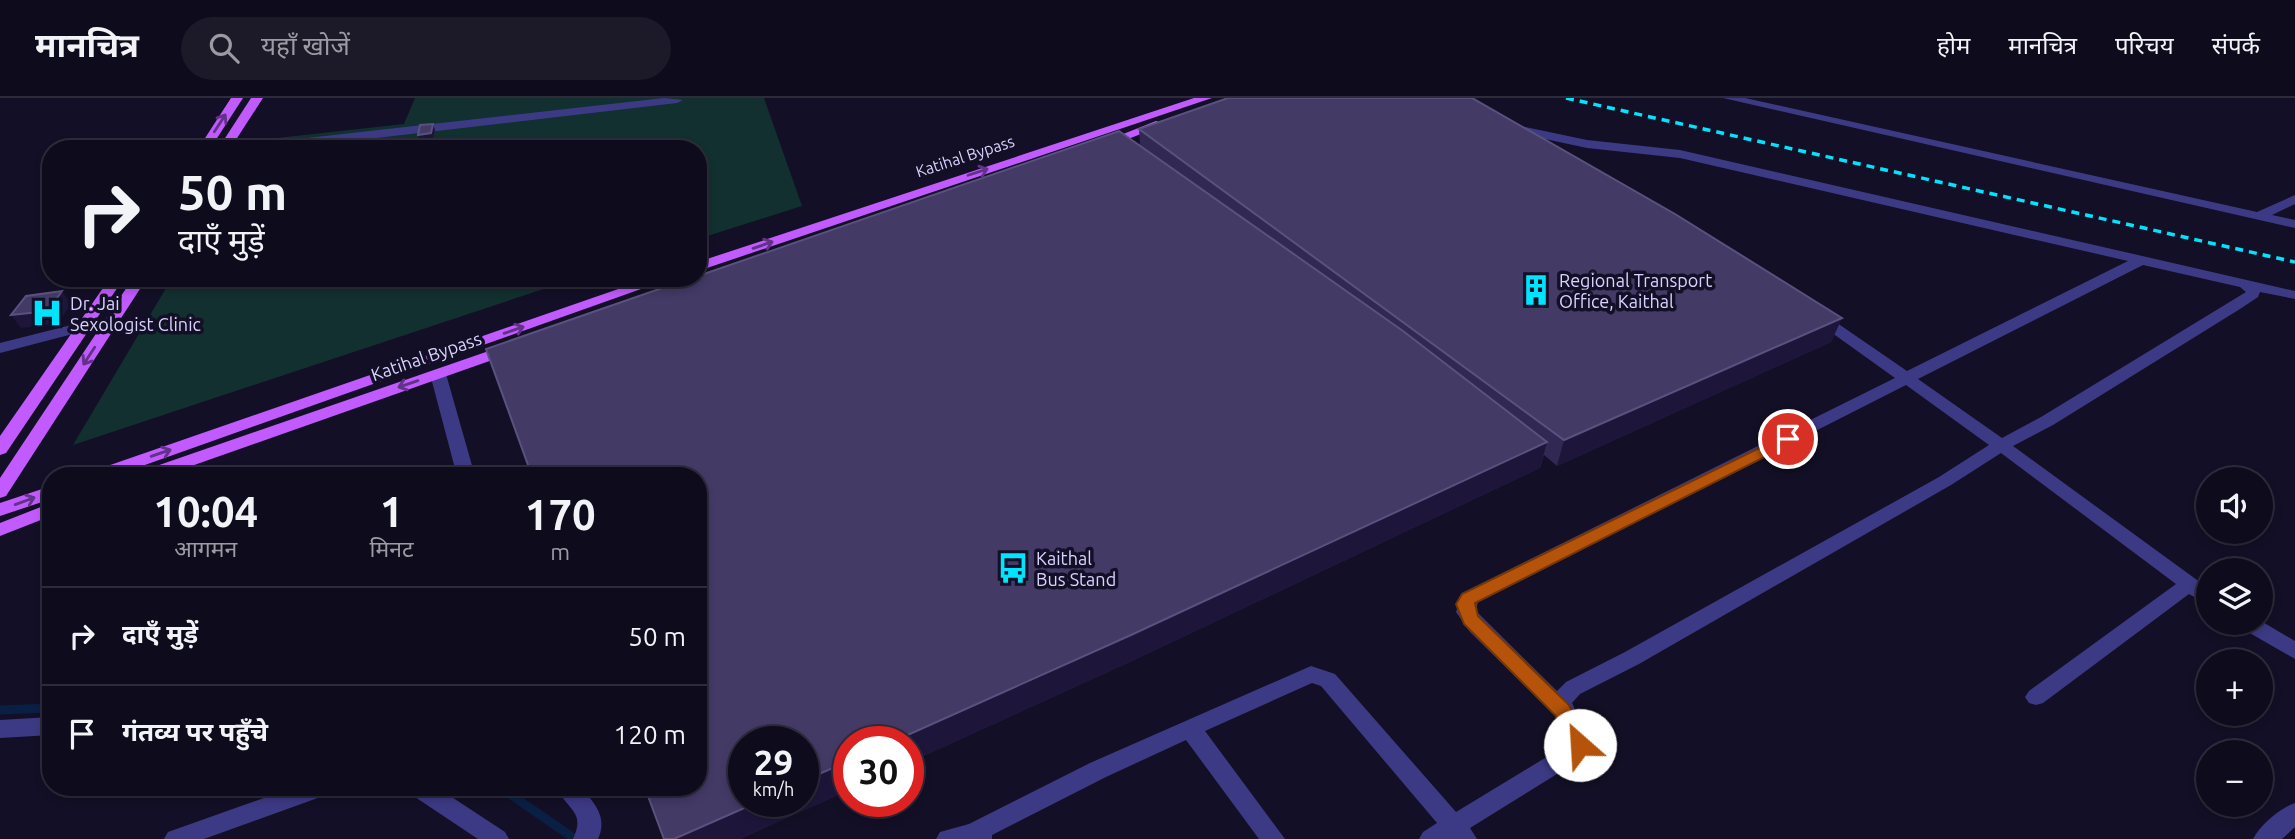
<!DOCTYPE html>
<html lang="hi">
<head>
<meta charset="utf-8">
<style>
	:root { --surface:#0e0b1c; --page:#1c1929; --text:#f1f3f6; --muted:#9b9ba3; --line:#2e2b3b }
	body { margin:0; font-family:Ubuntu,"Noto Sans Devanagari",sans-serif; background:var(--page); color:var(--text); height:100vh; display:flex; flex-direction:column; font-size:26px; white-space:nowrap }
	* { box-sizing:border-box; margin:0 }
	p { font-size:23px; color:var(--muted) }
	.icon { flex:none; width:38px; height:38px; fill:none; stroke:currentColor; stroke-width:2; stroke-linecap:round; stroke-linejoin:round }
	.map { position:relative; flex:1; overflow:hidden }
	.drawer { position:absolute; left:42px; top:369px; width:665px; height:329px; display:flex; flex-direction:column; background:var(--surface); border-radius:28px; box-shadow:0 4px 10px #0003,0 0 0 2px var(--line) }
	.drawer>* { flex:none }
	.banner { position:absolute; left:42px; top:42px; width:665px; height:147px; border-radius:28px; box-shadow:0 4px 10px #0003,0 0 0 2px var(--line); background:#0e0b1c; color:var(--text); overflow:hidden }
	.controls { position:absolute; left:2196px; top:369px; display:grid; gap:14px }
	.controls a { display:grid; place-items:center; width:77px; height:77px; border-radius:50%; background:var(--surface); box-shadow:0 4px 10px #0003,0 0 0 2px var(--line); font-size:35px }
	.speed { position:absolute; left:728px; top:628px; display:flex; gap:14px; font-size:35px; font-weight:700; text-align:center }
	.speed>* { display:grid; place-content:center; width:91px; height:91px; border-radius:50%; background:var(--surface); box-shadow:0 4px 10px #0003,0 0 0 2px var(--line); line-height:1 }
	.speed small { font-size:18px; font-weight:400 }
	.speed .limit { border:10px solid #d22; background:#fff; color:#111 }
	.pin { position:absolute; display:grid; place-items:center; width:60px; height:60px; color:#fff; margin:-30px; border:4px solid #fff; border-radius:50%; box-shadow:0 2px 7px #0007 }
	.me { position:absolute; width:77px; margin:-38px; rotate:334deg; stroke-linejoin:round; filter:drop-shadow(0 0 5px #0008) }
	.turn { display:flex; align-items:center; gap:24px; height:147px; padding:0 21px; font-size:32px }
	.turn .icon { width:91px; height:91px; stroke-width:2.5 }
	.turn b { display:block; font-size:49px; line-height:60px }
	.eta { display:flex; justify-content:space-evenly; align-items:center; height:119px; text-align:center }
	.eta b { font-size:42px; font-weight:700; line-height:49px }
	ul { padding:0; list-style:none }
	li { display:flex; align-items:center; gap:21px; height:98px; padding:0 21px; border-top:2px solid var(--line) }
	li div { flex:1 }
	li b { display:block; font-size:26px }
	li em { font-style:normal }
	header { display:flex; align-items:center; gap:42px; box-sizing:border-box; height:98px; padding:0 35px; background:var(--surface); border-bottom:2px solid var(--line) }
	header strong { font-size:33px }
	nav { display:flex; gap:38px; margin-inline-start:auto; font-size:24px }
	.search { width:490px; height:63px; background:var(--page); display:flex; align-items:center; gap:18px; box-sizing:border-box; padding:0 24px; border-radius:38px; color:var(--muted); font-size:26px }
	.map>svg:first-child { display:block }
	.green { fill:#12302f }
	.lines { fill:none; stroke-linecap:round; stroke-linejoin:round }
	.stream { stroke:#0a1f44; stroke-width:9 }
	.minor { fill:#3d3a85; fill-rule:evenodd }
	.major { fill:#c25bff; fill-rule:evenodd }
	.rail { stroke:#00e5ff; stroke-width:3.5; stroke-dasharray:8 6; stroke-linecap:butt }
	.wall { fill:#312854 }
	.shaded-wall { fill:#1d163a }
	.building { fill:#433a66; stroke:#5a527e; stroke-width:2 }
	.oneway { stroke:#623188 }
	.route { fill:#b45309; stroke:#753606; stroke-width:2 }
	.labels { text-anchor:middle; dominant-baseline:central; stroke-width:7; stroke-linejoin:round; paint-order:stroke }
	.far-street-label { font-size:16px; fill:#d9d4ff; stroke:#130f26 }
	.poi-label { font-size:18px; fill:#d9d4ff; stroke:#130f26; text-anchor:start }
	.street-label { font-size:18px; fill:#d9d4ff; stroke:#130f26 }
</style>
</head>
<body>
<header>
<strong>मानचित्र</strong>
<div class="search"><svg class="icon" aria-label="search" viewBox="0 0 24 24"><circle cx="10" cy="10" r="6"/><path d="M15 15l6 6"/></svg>यहाँ खोजें</div>
<nav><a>होम</a><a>मानचित्र</a><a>परिचय</a><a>संपर्क</a></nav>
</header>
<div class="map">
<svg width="2295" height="741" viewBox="0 0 2295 741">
	<rect width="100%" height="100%" fill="#130f26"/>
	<g class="green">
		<polygon points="415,0 764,0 802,108 698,141 698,51 245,51 250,43 404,26"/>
		<polygon points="172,180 577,180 73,347"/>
	</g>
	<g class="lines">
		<g class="stream">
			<polyline points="0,612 51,610"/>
			<polyline points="501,690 575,741"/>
		</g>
		<g class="minor">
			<polygon points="664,0 683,2 677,5 281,51 240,51 246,47"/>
			<polygon points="1723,0 1745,0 2257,114 2295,97 2295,106 2272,117 2295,122 2295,130"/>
			<path d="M1511 26 1587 42 1680 52 2295 193V201L2260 194 2258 199 2240 211 2053 327 2013 348 2208 490V507L2189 496 2043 605 2036 607 2029 605 2025 599 2029 593 2176 486 2001 355 1951 387 1639 566 1580 596 1572 605 1589 640 1586 658 1470 730 1477 741H1419L1423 734 1437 725 1321 588 1312 585 1205 633 1285 741H1259L1186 642 1106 679 992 737V741H936L940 734 969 726 1090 665 1311 568 1335 576 1456 714 1568 646 1556 618 1470 534 1456 514 1462 495 1895 280 1814 222 1811 219 1814 216H1824L1907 273 2128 163 1680 60 1587 50 1507 33 1505 30ZM2143 167 2240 189 2246 194 2041 319 2002 340 1918 281ZM1906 287 1989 347 1939 379 1625 554 1566 584 1557 593 1476 513 1478 504Z"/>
			<polygon points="83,224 88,226 91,229 88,232 0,255 0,245"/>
			<polygon points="438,271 446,276 475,378 457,378 430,276"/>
			<polygon points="2261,523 2295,543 2295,561 2241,530 2238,525"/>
			<polygon points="51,619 51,637 0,640 0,622"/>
			<polygon points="292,690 329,690 326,697 204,741 164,741 168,734"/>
			<polygon points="409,690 438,690 505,734 509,741 478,741 412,697"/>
			<path d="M557 690H581C595 705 608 720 598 741H573C586 714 568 713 557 690Z"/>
			<path d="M2295 705V729L2282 741H2253C2260 727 2280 710 2295 705Z"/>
		</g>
		<g class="major">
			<polygon points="231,0 243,0 210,51 198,51"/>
			<polygon points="251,0 263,0 230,51 218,51"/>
			<polygon points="1194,0 1212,0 698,173 698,164"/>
			<polygon points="1156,23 1166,26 1108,49 1098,46"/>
			<polygon points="110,180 124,180 6,355 0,357 0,338"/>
			<polygon points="133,180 147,180 6,398 0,400 0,380"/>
			<polygon points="650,180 672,180 114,378 87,378 90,374"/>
			<polygon points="509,246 515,248 517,251 515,254 163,378 136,378 139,374"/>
			<polygon points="51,388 51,401 0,418 0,405"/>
			<polygon points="51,405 51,418 0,438 0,425"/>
		</g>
		<polyline class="rail" points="1566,0 2295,164"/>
	</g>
	<polygon class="wall" points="1139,31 1842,220 1831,244 1557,368 1544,357 1540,370 1132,563 908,665 908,644 849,692 740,741 664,741 1140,47"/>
	<g class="shaded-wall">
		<polygon points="433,26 435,32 433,41 420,43 418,37"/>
		<polygon points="62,193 71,206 57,226 21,230 11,217"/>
		<polygon points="1842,220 1831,244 1557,368 1564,342"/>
		<polygon points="1547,344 1540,370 1132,563 908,665 908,644 892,644"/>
		<polygon points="849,663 849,692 740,741 674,741 758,704 803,704 803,683"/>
	</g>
	<g class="building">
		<polygon points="1228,0 1472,0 1675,116 1842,220 1564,342 1139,31"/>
		<polygon points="433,26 431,35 418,37 420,27"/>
		<polygon points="1119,33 1403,233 1547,344 1131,537 892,644 849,644 849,663 803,683 803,644 744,644 744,704 758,704 674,741 664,741 645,690 698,690 698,378 532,378 486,251 691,180 698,180 698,178"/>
		<polygon points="62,193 48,213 11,217 26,198"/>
	</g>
	<defs><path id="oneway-shaft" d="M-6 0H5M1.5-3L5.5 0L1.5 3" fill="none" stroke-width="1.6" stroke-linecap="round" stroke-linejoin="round" transform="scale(1.75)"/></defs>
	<g class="oneway">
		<use href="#oneway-shaft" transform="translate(220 25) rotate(-57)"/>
		<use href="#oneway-shaft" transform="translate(978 74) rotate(-18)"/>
		<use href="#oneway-shaft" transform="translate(763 147) rotate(-19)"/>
		<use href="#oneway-shaft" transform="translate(514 232) rotate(-19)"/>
		<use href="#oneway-shaft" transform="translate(89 258) rotate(123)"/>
		<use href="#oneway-shaft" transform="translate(408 286) rotate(161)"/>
		<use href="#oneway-shaft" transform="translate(161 355) rotate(-19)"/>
		<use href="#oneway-shaft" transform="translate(25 403) rotate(-20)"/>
	</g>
	<polygon class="route" points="1788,336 1796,341 1794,344 1475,505 1478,518 1569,607 1590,647 1587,653 1573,653 1555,617 1464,526 1456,506 1462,496"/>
	<defs>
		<symbol id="building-bare" viewBox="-9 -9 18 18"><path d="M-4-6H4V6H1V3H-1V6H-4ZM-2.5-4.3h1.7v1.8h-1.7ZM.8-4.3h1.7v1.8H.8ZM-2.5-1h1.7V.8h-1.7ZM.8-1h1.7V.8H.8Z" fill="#00e5ff" stroke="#130f26" stroke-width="2.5" paint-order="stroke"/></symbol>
		<symbol id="hospital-bare" viewBox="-9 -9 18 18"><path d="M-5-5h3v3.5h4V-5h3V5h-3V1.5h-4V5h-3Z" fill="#00e5ff" stroke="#130f26" stroke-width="2.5" paint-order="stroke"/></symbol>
		<symbol id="bus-bare" viewBox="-9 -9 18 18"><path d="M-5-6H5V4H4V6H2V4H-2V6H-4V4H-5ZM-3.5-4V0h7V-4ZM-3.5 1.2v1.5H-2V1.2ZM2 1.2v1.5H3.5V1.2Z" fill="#00e5ff" stroke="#130f26" stroke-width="2.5" paint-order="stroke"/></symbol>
	</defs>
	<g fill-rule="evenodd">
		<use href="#building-bare" x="1514" y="170" width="44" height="44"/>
		<use href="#hospital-bare" x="25" y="193" width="44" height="44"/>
		<use href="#bus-bare" x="991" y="448" width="44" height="44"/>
	</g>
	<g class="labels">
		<g class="far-street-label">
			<text transform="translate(965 58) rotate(-18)">Katihal Bypass</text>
		</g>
		<g class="poi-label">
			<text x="1559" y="182">Regional Transport<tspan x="1559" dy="21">Office, Kaithal</tspan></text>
			<text x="70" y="205">Dr. Jai<tspan x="70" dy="21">Sexologist Clinic</tspan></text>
			<text x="1036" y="460">Kaithal<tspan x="1036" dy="21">Bus Stand</tspan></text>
		</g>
		<g class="street-label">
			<text transform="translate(426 258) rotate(-19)">Katihal Bypass</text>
		</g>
	</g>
</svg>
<div class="controls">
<a><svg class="icon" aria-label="sound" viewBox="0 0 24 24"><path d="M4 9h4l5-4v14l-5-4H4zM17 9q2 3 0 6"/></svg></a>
<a><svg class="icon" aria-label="layers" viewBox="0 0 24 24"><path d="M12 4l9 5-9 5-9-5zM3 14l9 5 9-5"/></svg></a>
<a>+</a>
<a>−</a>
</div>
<div class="speed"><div>29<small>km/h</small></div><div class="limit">30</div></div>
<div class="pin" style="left:1788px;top:341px;background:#d93025"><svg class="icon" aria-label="arrive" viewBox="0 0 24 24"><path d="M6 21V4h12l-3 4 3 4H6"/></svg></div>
<svg class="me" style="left:1580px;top:647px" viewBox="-20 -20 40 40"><circle r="19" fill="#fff"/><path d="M0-13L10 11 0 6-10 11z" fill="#b45309"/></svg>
<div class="banner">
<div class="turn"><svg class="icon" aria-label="right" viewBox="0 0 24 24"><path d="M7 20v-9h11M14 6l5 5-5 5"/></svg><div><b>50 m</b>दाएँ मुड़ें</div></div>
</div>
<section class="drawer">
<div class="eta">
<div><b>10:04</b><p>आगमन</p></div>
<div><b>1</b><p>मिनट</p></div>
<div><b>170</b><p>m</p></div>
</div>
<ul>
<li><svg class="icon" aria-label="right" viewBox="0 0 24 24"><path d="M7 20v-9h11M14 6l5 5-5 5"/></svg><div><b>दाएँ मुड़ें</b></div><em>50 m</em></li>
<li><svg class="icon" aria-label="arrive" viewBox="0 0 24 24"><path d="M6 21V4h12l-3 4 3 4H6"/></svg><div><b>गंतव्य पर पहुँचे</b></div><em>120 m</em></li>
</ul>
</section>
</div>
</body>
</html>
